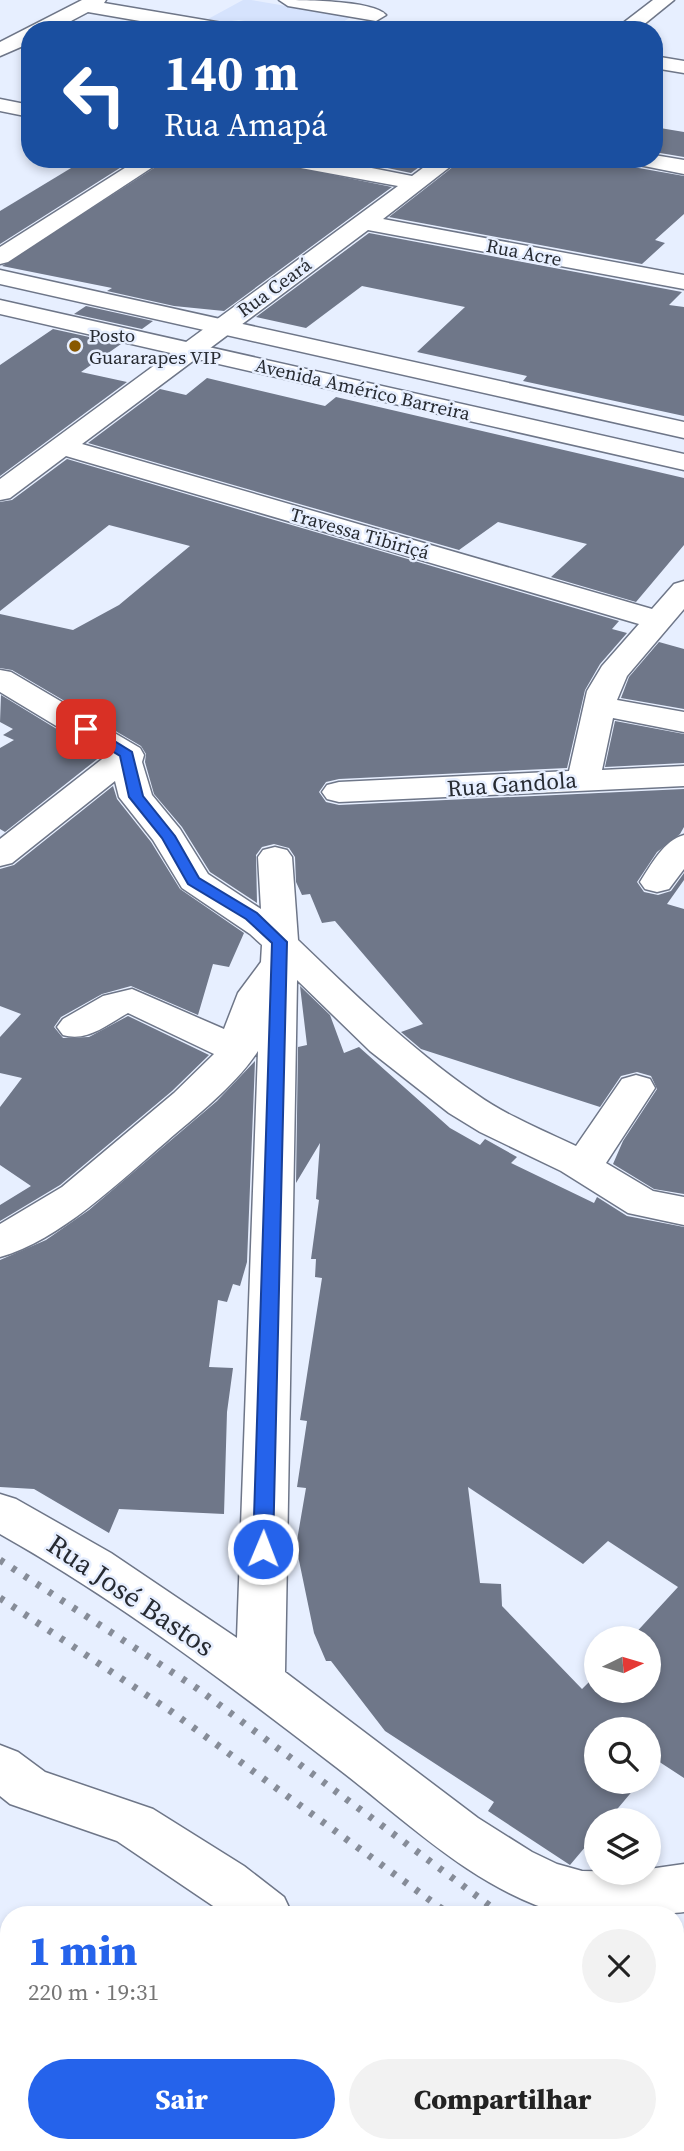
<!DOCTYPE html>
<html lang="pt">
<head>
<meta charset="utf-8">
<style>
	:root { --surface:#fff; --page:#f2f2f2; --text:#222; --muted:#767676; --accent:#2563eb }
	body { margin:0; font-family:"Source Serif 4",serif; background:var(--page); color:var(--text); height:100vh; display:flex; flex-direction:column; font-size:26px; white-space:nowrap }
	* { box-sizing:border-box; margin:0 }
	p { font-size:23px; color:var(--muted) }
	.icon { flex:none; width:38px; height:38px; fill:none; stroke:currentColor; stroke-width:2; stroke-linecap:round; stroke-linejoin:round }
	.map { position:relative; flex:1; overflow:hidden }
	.panel { position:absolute; left:0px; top:1906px; width:684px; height:247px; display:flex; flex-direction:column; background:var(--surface); border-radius:28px 28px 0 0; box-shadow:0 4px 10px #0003 }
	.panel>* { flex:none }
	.hud { position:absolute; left:21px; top:21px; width:642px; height:147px; border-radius:28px; box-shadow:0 4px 10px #0003; background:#1a4fa0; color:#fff; overflow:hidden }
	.needle { width:46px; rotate:85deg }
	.tools { position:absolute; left:584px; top:1626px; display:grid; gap:14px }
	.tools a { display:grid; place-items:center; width:77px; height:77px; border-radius:50%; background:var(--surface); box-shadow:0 4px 10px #0003; font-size:35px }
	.pin { position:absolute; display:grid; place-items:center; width:60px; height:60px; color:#fff; margin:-30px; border-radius:14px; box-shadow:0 4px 10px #0006 }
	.me { position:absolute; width:77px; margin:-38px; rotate:1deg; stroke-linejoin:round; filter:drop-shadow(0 0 5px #0008) }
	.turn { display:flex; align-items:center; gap:24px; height:147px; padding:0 28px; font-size:32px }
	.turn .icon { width:91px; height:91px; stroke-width:2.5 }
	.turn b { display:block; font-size:49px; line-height:60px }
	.round { display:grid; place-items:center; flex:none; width:74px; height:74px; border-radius:37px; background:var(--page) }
	.overview { display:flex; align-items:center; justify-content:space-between; height:119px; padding:0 28px }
	h1 { font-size:42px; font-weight:800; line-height:52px; color:var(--accent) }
	.primary-button { display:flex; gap:14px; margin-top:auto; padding:14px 28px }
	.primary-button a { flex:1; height:80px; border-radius:42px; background:var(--accent); color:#fff; font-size:28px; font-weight:800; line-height:80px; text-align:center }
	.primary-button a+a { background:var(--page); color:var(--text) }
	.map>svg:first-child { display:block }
	.built { fill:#d6e3fd }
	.building { fill:#6f7789; fill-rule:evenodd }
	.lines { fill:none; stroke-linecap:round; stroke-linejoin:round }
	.minor-casing { stroke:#6e7688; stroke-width:3 }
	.primary-casing { stroke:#6e7688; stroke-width:3 }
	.minor { fill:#fff; fill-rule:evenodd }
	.primary { fill:#fff; fill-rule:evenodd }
	.rail { stroke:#868c98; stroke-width:7; stroke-dasharray:4.5 10; stroke-linecap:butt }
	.route { fill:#2563eb; stroke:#184099; stroke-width:2 }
	.poi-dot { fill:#885800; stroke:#e7efff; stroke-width:2.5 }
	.labels { text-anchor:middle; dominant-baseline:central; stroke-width:5; stroke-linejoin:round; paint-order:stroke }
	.far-street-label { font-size:19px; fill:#272b32; stroke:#e7efff }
	.far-poi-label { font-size:19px; fill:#272b32; stroke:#e7efff; text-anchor:start }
	.street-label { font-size:23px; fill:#272b32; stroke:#e7efff }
	.near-street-label { font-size:28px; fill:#272b32; stroke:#e7efff }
</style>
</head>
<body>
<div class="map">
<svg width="684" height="2151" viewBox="0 0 684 2151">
	<rect width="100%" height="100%" fill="#e7efff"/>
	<polygon class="built" points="243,0 251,0 351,17 330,30 298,30 239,20 224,22 208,19"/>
	<g class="building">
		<polygon points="654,127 684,132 684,157 654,152"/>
		<polygon points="86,159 134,159 0,244 0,211"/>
		<polygon points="168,159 255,159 392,187 224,311 174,306 107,291 112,288 2,266"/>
		<polygon points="345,159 430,159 411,173"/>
		<polygon points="463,159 629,159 633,167 684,176 684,214 655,240 665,243 642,264 389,217"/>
		<polygon points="369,233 682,292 669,305 684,307 684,416 523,381 527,376 417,352 465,307 362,286 306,328 256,317"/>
		<polygon points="86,306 153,321 142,329 74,314"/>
		<polygon points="53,329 121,344 81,372 127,382 0,476 0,365"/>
		<polygon points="207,378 325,406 336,397 684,478 684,545 636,602 551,577 587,544 498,522 459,550 88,443 160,389 186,395"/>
		<polygon points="67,459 619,621 612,629 627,633 600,664 585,690 567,768 339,779 326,782 319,792 326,802 339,805 684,789 684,827 680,834 657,852 637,882 644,892 658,895 671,891 684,873 684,880 667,904 684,909 684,1194 654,1189 613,1164 623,1141 657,1089 651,1076 637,1072 621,1076 600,1107 421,1049 401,1032 423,1024 335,921 322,923 310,894 302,895 296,882 295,857 289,848 274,844 262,847 256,855 257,903 210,872 182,827 154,794 145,762 146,754 141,746 12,670 0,668 0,614 73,630 119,605 190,546 109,525 0,611 0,502 12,500"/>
		<polygon points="659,642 684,649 684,709 621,698 629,677"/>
		<polygon points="1,695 101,756 5,832 0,829 0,748 14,740 3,735 13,729 0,722"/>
		<polygon points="615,721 684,734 684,763 605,767"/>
		<polygon points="113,786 117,799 151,842 180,889 244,933 229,967 213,964 198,1015 131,986 102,994 61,1017 54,1027 63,1038 89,1037 128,1016 209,1055 172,1091 60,1185 0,1221 0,1205 31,1186 0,1165 0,1107 22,1078 0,1073 0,1037 21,1014 0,1006 0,869 14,865"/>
		<path d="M300 986 330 1015 344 1053 359 1047 450 1128 480 1145 485 1139 517 1157 511 1163 594 1203 597 1197 627 1216 684 1227V1778L658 1761 649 1771V1729H597V1782H640L608 1820H597V1833L570 1865 488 1811 494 1802 385 1731 331 1661H326L314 1633 296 1546 306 1488 297 1487 307 1421 300 1420 322 1278 315 1277 316 1259H311L319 1200 316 1199 320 1143 296 1183 298 1047 307 1045ZM468 1487 583 1564 608 1541 678 1587 631 1638H649V1690H597V1674L582 1689 502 1606 501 1584 480 1583Z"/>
		<polygon points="255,1061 247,1262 240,1286 233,1284 227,1302 218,1300 209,1367 233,1368 227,1412 224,1514 119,1509 109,1533 34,1489 0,1487 0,1260 46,1240 89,1210 217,1101"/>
	</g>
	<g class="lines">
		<defs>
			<g id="minor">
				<polygon points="82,0 106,0 104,3 228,24 238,30 192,30 88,12 54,30 30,30 30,43 0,56 0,42"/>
				<path d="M279 0C300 0 373 0 386 15L376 21 288 6Z"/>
				<polygon points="653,0 674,0 637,30 614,30"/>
				<polygon points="654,56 684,61 684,73 654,68"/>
				<polygon points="0,99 30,105 30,117 0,111"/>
				<polygon points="654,155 684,160 684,174 634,164 631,159 654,159"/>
				<polygon points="139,159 165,159 8,262 0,264 0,247"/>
				<polygon points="279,159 326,159 412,176 435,159 460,159 383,219 684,275 684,289 368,230 82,444 652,609 674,584 684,581 684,609 627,676 617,700 684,712 684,732 613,718 602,770 684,766 684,786 339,802 327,799 322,792 327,785 339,782 569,771 587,691 602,666 639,624 66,456 10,498 0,500 0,479 398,186 290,166"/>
				<path d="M0 670 11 672 140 748 144 755 142 762 152 795 180 829 208 874 261 909 258 857 263 850 275 847 287 850 292 857 298 940C355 995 411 1049 476 1094 507 1116 542 1130 576 1146L622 1079 636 1075 650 1079 655 1088 606 1163 653 1191 684 1197V1225L628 1213 561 1171 480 1132 449 1113 370 1051 297 980 285 1672 478 1818 532 1852 557 1864 582 1871 649 1872V1869L684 1864V1912C658 1915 585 1920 562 1914 474 1889 407 1821 336 1767 228 1684 119 1601 0 1534V1494L16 1499 111 1553 237 1638 258 1051C235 1086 197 1115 166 1142 120 1181 59 1241 0 1257V1224L62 1187 174 1093 214 1054 128 1013C106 1025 88 1042 63 1035L57 1027 63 1019 103 996 132 989 224 1029 238 993 261 962 262 945 250 934 182 888 153 840 119 797 115 781 12 863 0 866V839L106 756 0 692Z"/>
				<path d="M684 835V869L669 889 657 892 645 889 640 882C651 865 664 840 684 835Z"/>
				<polygon points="0,1745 18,1752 45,1772 153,1809 244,1866 284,1897 292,1914 225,1914 117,1841 10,1804 0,1796"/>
				<polygon points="150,2144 209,2144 206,2151 147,2151"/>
				<polygon points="523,2144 587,2144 590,2151 526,2151"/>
			</g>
			<g id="primary">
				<polygon points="0,270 684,422 684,438 0,284"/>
				<polygon points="0,300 684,454 684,470 0,314"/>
			</g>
		</defs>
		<use href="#minor" class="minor-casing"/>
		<use href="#primary" class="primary-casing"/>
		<use href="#minor" class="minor"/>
		<use href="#primary" class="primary"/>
		<g class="rail">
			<polyline points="0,1560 198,1689 501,1914"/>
			<polyline points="0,1598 172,1712 449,1914"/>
			<polyline points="676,2044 684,2050"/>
			<polyline points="676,2086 684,2092"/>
		</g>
	</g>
	<polygon class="route" points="81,726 90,726 132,752 143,796 175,836 199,878 257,913 287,942 273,1549 270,1554 256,1554 253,1549 272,943 246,919 188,884 162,838 129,797 120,756 81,732"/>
	<circle class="poi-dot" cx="75" cy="346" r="7"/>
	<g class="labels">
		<g class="far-street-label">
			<text transform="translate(524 252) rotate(11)">Rua Acre</text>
			<text transform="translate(274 287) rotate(-36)">Rua Ceará</text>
			<text transform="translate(363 389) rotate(13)">Avenida Américo Barreira</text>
			<text transform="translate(360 533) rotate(16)">Travessa Tibiriçá</text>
		</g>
		<g class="far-poi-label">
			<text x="89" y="335">Posto<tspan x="89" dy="22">Guararapes VIP</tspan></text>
		</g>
		<g class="street-label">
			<text transform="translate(512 784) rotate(-4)">Rua Gandola</text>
		</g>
		<g class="near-street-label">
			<text transform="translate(131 1595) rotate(34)">Rua José Bastos</text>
		</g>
	</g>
</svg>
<div class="tools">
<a><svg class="needle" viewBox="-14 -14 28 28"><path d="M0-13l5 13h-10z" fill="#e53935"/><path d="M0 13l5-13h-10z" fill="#767676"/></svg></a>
<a><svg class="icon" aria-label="search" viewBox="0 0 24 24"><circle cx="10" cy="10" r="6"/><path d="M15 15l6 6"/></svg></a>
<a><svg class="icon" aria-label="layers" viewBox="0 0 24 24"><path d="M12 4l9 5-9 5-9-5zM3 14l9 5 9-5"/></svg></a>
</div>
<div class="pin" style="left:86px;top:729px;background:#d93025"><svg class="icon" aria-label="arrive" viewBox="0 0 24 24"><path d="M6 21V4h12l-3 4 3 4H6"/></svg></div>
<svg class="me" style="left:263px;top:1549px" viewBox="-20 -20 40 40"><circle r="17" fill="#2563eb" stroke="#fff" stroke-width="3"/><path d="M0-11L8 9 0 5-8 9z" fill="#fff"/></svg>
<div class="hud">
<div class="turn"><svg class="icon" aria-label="left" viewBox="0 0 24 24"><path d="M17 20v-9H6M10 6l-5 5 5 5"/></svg><div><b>140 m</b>Rua Amapá</div></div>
</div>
<section class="panel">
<div class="overview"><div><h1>1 min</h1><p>220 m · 19:31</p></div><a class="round"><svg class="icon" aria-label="close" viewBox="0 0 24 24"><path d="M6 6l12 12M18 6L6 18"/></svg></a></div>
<div class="primary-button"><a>Sair</a><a>Compartilhar</a></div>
</section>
</div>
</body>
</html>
